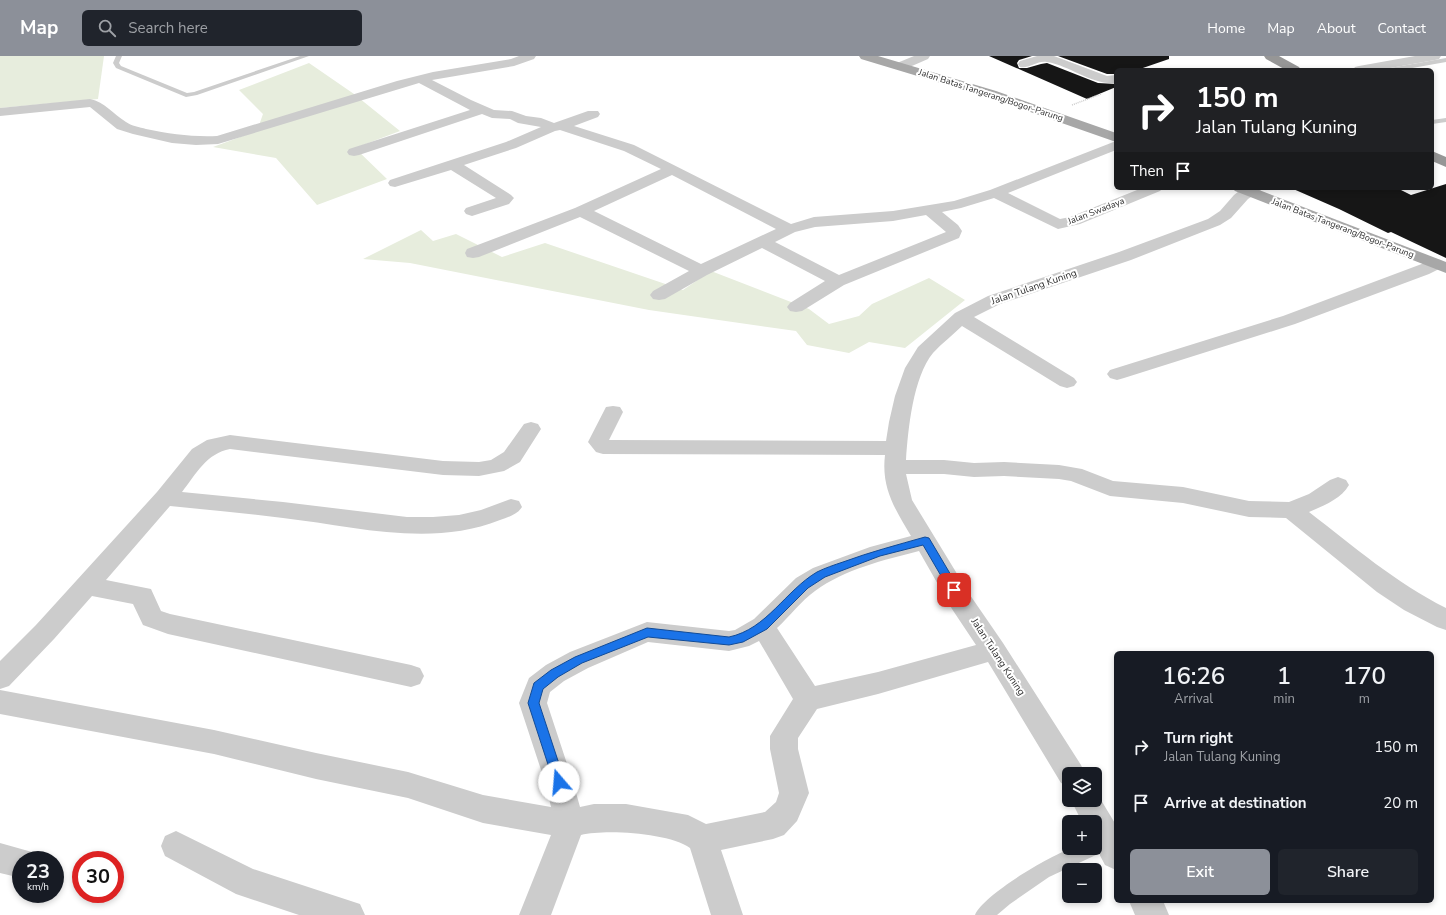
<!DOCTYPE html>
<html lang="en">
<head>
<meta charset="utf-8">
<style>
	:root { --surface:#171b24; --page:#20242c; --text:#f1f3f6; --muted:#9ea1a6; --accent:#8c9099 }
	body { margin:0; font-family:"Nunito Sans",sans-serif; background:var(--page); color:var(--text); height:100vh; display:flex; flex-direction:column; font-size:15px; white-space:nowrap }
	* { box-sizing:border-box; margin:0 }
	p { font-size:13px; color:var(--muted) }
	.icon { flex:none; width:22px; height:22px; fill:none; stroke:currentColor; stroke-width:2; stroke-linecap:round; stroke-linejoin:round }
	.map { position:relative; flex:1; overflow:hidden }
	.panel { position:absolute; left:1114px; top:595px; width:320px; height:252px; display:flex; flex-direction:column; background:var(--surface); border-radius:6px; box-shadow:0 2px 6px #0003 }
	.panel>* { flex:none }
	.guide { position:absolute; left:1114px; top:12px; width:320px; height:122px; border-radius:6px; box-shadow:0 2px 6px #0003; background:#202124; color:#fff; overflow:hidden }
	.fabs { position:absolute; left:1062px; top:711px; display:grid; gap:8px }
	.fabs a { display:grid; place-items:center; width:40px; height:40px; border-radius:6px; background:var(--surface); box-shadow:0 2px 6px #0003; font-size:20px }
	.speed { position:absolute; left:12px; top:795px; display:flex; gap:8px; font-size:20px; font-weight:700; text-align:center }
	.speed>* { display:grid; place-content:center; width:52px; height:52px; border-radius:50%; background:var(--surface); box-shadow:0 2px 6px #0003; line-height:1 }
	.speed small { font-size:10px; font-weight:400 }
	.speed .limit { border:6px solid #d22; background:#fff; color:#111 }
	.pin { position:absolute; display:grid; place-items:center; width:34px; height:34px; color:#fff; margin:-17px; border-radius:8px; box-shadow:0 2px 6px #0006 }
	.me { position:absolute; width:44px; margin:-22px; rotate:342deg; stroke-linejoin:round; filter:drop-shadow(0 0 3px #0008) }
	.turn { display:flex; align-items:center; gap:14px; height:84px; padding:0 16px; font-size:18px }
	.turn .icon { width:52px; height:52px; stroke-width:2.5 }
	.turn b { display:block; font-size:28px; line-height:34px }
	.then { display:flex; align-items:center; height:38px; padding:0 16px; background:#0003; gap:8px; font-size:15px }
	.eta { display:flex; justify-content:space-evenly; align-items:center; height:68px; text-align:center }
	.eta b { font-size:24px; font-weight:600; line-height:28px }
	.primary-button { display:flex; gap:8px; margin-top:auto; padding:8px 16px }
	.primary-button a { flex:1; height:46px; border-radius:6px; background:var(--accent); color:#fff; font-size:16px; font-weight:600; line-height:46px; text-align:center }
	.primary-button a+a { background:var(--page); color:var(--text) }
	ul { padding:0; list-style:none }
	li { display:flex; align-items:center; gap:12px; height:56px; padding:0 16px }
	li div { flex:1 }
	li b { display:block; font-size:15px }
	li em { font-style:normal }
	header { display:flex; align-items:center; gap:24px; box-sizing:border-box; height:56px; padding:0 20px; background:var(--accent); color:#fff }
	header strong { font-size:19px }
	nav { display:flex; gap:22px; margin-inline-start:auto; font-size:14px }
	.search { width:280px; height:36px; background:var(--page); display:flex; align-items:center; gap:10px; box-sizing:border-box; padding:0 14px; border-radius:6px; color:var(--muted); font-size:15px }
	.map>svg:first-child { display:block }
	.green { fill:#e7eddd }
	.building { fill:#161616 }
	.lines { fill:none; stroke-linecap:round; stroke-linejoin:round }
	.path { stroke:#ccc; stroke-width:1.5; stroke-dasharray:1 1; stroke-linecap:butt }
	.lane { fill:#ccc; fill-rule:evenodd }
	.street { fill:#ccc; fill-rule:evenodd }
	.primary { fill:#a7a7a7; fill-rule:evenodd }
	.highway { fill:#969696; fill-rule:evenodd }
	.route { fill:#1a73e8; stroke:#114b97 }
	.labels { text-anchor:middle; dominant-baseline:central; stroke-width:4; stroke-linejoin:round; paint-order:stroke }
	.far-street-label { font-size:9px; fill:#2f2f2f; stroke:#fff }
	.street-label { font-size:10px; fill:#2f2f2f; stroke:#fff }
</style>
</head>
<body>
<header>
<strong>Map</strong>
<div class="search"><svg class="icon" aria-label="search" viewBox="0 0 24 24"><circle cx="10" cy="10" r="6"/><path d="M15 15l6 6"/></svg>Search here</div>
<nav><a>Home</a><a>Map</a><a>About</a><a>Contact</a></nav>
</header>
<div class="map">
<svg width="1446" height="859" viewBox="0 0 1446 859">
	<rect width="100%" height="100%" fill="#fff"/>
	<g class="green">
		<polygon points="0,0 104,0 98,43 0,52"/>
		<polygon points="309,7 354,38 400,75 355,92 387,123 317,149 276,102 213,91 257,75 263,58 239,34"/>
		<polygon points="421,174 433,185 456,178 502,201 545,187 683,234 711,215 809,253 829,268 859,260 872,248 929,222 965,244 905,292 869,286 849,297 807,289 796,275 649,254 410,207 363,203"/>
	</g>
	<g class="building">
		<polygon points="989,0 1032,0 1019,4 1017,7 1019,12 1027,12 1041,8 1047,7 1098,27 1116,28 1116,31 1087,43"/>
		<polygon points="1058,0 1169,0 1169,3 1137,14 1116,14 1116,18 1107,18"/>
		<polygon points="1446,128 1446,202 1391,176 1388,177 1339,153 1291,132 1397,132 1411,139"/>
	</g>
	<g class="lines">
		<polyline class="path" points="1072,49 1101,38"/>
		<g class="lane">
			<polygon points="116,0 122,0 119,7 121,10 187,37 194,36 300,0 309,0 197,39 186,41 116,12 113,7"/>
			<polygon points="1446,2 1446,6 1401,14 1387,14 1390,12"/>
			<polygon points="1446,62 1446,66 1432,68 1432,64"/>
			<path d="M1095 785 1098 786 1100 792 1098 798 1049 821 1010 848 997 859H975C983 839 1052 798 1073 792 1080 791 1088 792 1095 792Z"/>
		</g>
		<g class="street">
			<path d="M519 0H536L534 3 514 10 432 24 471 44 494 54 512 55 526 60 541 62 554 67 588 55H598L600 58 598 61 574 70 634 89 791 168 814 161 893 155 954 145 990 134 1116 85V94L1008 137 1060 163 1070 161 1142 132H1163L1160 135 1080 168 1058 173 994 142 961 152 942 156 958 169 962 175 959 182 844 229 802 255 796 256 790 255 787 251 790 247 825 225 762 192 707 219 665 243 659 244 653 243 650 239 653 235 689 215 580 161 479 201 473 202 467 201 465 197 467 193 575 152 661 113 624 95 560 74 555 75 516 92 464 109 511 139 514 142 509 148 472 160 466 158 464 155 466 152 496 142 451 114 395 131 390 130 388 127 390 124 506 86 541 71 518 67 510 63 492 62 482 58 359 99 354 100 349 99 347 96 349 93 470 54 419 27 218 88 196 89 172 87 133 78 117 73 90 51 0 60V52L90 43C105 46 113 58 126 66 131 70 140 71 146 73 170 78 192 81 217 80L397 25 433 16 511 3ZM672 119 776 173 701 208 594 155ZM926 159 946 176 839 219 775 186 795 176 815 171 893 165Z"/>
			<polygon points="914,0 930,0 928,3 905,13 897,13 895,10 897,7"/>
			<path d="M1037 0H1054L1107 20 1116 19V27C1091 29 1071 10 1047 6 1038 4 1029 13 1020 11L1018 8 1020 5Z"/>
			<polygon points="1415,0 1441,0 1439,3 1435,4 1379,14 1353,14 1355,11 1359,10"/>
			<path d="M1243 132H1263L1260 135 1248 143 1231 162 1220 169 1131 204 1000 248 974 261 1074 322 1077 326 1074 330 1067 332 1060 330 962 270C953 279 942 287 933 297 913 321 908 374 906 404H944L974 407 1004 406 1059 409 1082 413 1113 425 1183 431 1249 445 1289 446 1309 438 1330 424 1338 421 1346 424 1349 429C1341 443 1323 450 1309 456 1353 490 1396 527 1446 552V574L1437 571 1404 554 1377 536 1286 462 1249 461 1183 447 1110 440 1071 425 1059 423 1004 420 974 421 944 418H906L912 444 970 539 1003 587 1081 709 1085 718H1069V730L1061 727 988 606 878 638 817 653 798 682V693L809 737 797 765 784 779 773 783 721 794 743 859H711L690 792C669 777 606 773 581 779L551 859H519L551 779 483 767 408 742 316 723 214 698 0 658V634L214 674 316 697 408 716 483 739 551 751 545 726 519 647 529 622 546 609 570 596 647 566 729 575 735 574 754 563 796 522 813 512 870 491 911 480C895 453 881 432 885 399L603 398 596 396 588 386 606 351 613 350 620 351 623 356 609 384 886 385 889 366 895 340 905 312 918 291 955 257 988 240 1119 196 1208 163 1220 155 1234 139ZM919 495 952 553 976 589 878 616 815 630 777 572C790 560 801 545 815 535 845 513 884 504 919 495ZM759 585 793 643 770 680V693L779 737 776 746 765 756 706 768 688 759 626 748H594L580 751 573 726 547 647 550 636 564 625 588 612 648 586 729 595 749 590Z"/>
			<polygon points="1435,203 1441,204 1443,208 1441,212 1429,218 1295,268 1124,322 1117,324 1110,322 1107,318 1110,314 1283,260"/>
			<path d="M531 366 538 368 541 373 520 406 504 415 479 420 443 419 230 393C207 397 196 418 182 436L283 446 407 461H433L459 459 481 454 511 443 519 445 522 451C517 459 508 461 500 464 430 492 354 470 283 462 245 457 208 454 170 450L106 524 151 533 161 555 170 558 411 609 420 612 424 620 420 628 411 631 168 578 143 569 133 548 92 540 54 583 9 630 0 633V605L36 569 157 436 192 393 207 384 230 379 443 405 479 406 491 404 504 396 524 368Z"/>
			<polygon points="1095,734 1116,769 1116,814 1105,809 1095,790 1095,766 1082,766 1071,744 1095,744"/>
			<polygon points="176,775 253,813 360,848 365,859 299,859 236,838 165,800 161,790 165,780"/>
			<polygon points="0,787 32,796 35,804 21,804 21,822 0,817"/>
			<polygon points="1129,845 1163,845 1169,859 1135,859"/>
		</g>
		<g class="primary">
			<polygon points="859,0 878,0 996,35 1116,77 1116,86 987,41 861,3"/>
			<polygon points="1232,132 1254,132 1446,206 1446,217 1235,135"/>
		</g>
		<g class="highway">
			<polygon points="1264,0 1279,0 1299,11 1301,14 1286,14 1266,3"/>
			<polygon points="1432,95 1446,101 1446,111 1432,105"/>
		</g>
	</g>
	<path class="route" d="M925 481 929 482 958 531 959 534 958 537H951L923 489 880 500 825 521 808 532 767 573 743 586 729 589 648 581 582 607 558 621 543 633 539 647 565 726 563 730 559 732 555 730 528 647 534 627 551 614 575 601 647 572 729 581C767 573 785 535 817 516 825 512 834 509 843 506 870 496 897 489 925 481Z"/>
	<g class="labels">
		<g class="far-street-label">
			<text transform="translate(991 39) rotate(18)">Jalan Batas Tangerang/Bogor–Parung</text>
			<text transform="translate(1096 155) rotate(-21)">Jalan Swadaya</text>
			<text transform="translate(1343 172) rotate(21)">Jalan Batas Tangerang/Bogor–Parung</text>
		</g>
		<g class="street-label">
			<text transform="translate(1034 231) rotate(-19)">Jalan Tulang Kuning</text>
			<text transform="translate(998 601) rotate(57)">Jalan Tulang Kuning</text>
		</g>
	</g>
</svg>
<div class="fabs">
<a><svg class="icon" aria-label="layers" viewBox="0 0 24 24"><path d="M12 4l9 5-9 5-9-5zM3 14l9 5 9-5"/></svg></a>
<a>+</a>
<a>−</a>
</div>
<div class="speed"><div>23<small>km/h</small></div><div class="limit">30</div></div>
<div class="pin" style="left:954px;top:534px;background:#d93025"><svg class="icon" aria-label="arrive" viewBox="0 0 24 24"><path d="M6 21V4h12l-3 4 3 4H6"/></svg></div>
<svg class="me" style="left:559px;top:726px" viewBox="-20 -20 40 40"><circle r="19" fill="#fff"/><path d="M0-13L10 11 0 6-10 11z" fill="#1a73e8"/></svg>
<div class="guide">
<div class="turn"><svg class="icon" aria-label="right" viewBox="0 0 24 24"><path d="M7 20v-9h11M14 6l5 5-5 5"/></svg><div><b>150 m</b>Jalan Tulang Kuning</div></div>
<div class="then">Then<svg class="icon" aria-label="arrive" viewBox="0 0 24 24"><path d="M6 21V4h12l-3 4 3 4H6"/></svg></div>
</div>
<section class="panel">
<div class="eta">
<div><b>16:26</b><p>Arrival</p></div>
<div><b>1</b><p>min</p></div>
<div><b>170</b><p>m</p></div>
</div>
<ul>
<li><svg class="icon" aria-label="right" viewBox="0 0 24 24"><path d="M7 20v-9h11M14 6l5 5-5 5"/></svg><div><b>Turn right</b><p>Jalan Tulang Kuning</p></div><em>150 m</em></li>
<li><svg class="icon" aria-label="arrive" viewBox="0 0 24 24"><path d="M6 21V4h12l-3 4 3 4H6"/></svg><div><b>Arrive at destination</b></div><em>20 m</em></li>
</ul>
<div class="primary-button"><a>Exit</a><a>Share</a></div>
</section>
</div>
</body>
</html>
